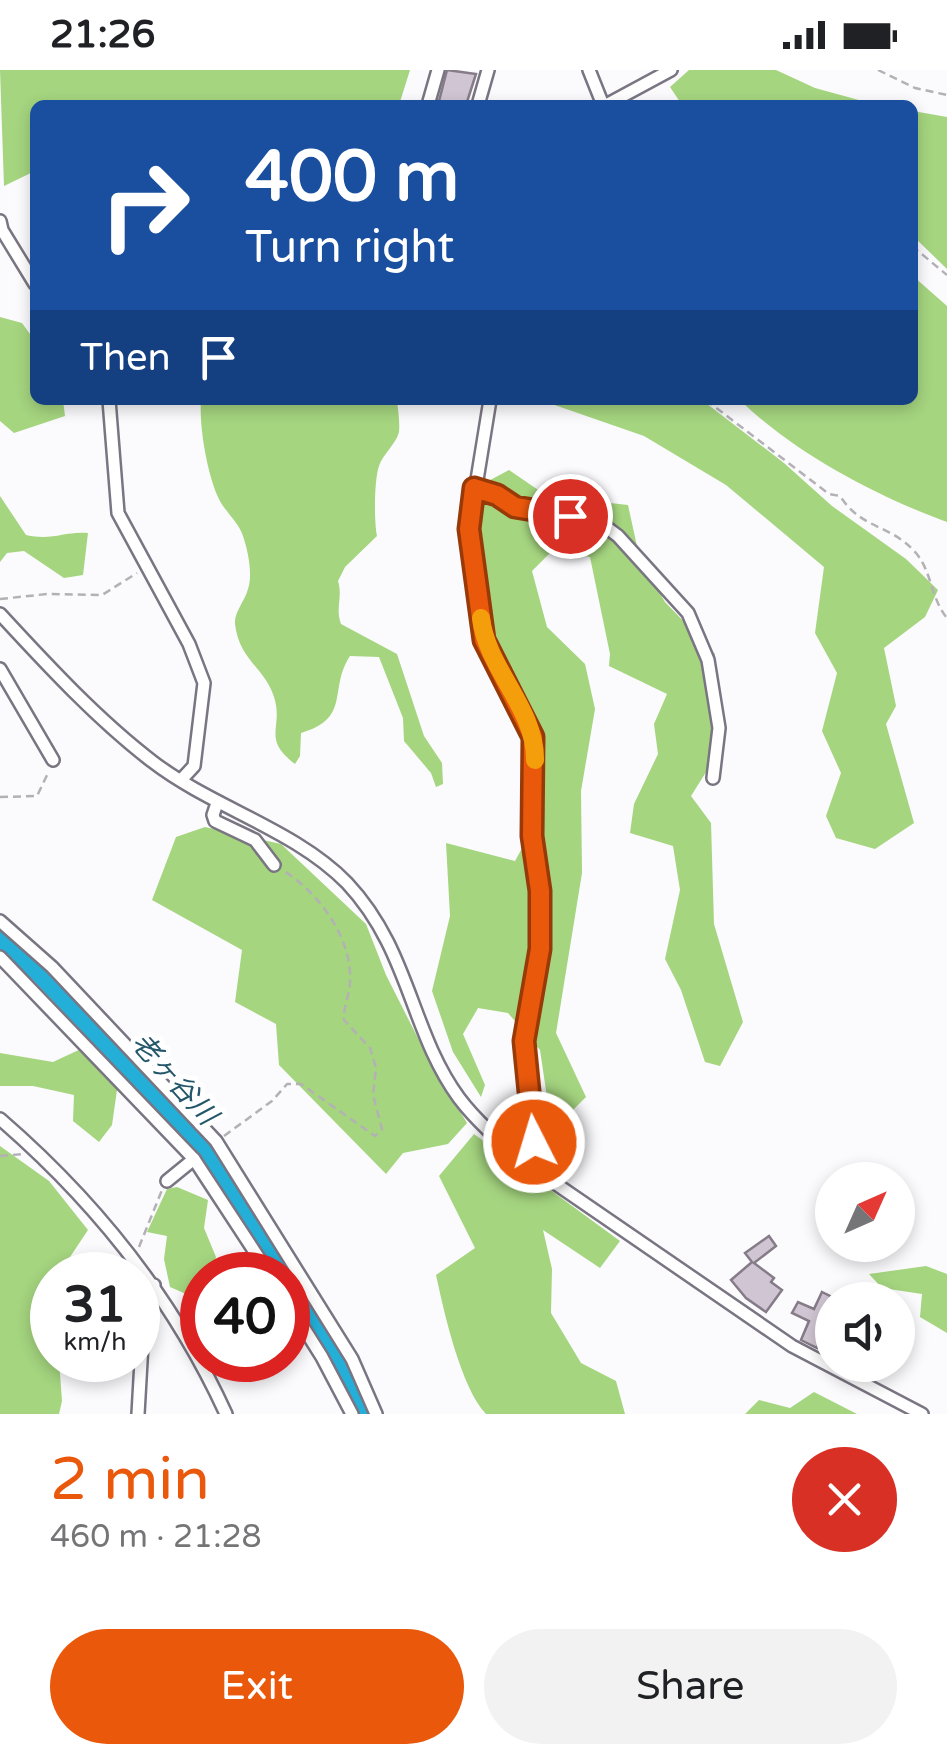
<!DOCTYPE html>
<html lang="en">
<head>
<meta charset="utf-8">
<style>
	:root { --surface:#fff; --page:#f2f2f2; --text:#202124; --muted:#757577; --accent:#ea580c }
	body { margin:0; font-family:"Varela Round","Noto Sans JP",sans-serif; background:var(--page); color:var(--text); height:100vh; display:flex; flex-direction:column; font-size:38px; white-space:nowrap }
	* { box-sizing:border-box; margin:0 }
	p { font-size:32px; color:var(--muted) }
	.icon { flex:none; width:55px; height:55px; fill:none; stroke:currentColor; stroke-width:2; stroke-linecap:round; stroke-linejoin:round }
	.map { position:relative; height:1344px; overflow:hidden }
	.drawer { display:flex; flex-direction:column; background:var(--surface); flex:1 }
	.drawer>* { flex:none }
	.guide { position:absolute; left:30px; top:30px; width:888px; height:305px; border-radius:15px; box-shadow:0 5px 15px #0003; background:#1a4fa0; color:#fff; overflow:hidden }
	.needle { width:65px; rotate:45deg }
	.buttons { position:absolute; left:815px; top:1092px; display:grid; gap:20px }
	.buttons a { display:grid; place-items:center; width:100px; height:100px; border-radius:50%; background:var(--surface); box-shadow:0 5px 15px #0003; font-size:50px }
	.speed { position:absolute; left:30px; top:1182px; display:flex; gap:20px; font-size:50px; font-weight:700; text-align:center }
	.speed>* { display:grid; place-content:center; width:130px; height:130px; border-radius:50%; background:var(--surface); box-shadow:0 5px 15px #0003; line-height:1 }
	.speed small { font-size:25px; font-weight:400 }
	.speed .limit { border:15px solid #d22; background:#fff; color:#111 }
	.pin { position:absolute; display:grid; place-items:center; width:85px; height:85px; color:#fff; margin:-42px; border:5px solid #fff; border-radius:50%; box-shadow:0 2px 10px #0007 }
	.me { position:absolute; width:110px; margin:-55px; rotate:355deg; stroke-linejoin:round; filter:drop-shadow(0 0 8px #0008) }
	.turn { display:flex; align-items:center; gap:35px; height:210px; padding:0 50px; font-size:45px }
	.turn .icon { width:130px; height:130px; stroke-width:2.5 }
	.turn b { display:block; font-size:70px; line-height:85px }
	.then { display:flex; align-items:center; height:95px; padding:0 50px; background:#0003; gap:20px; font-size:38px }
	.round { display:grid; place-items:center; flex:none; width:105px; height:105px; border-radius:52px; background:var(--page) }
	.headline { display:flex; align-items:center; justify-content:space-between; height:170px; padding:0 50px }
	h1 { font-size:60px; font-weight:600; line-height:75px; color:var(--accent) }
	.primary-button { display:flex; gap:20px; margin-top:auto; padding:20px 50px }
	.primary-button a { flex:1; height:115px; border-radius:60px; background:var(--accent); color:#fff; font-size:40px; font-weight:600; line-height:115px; text-align:center }
	.primary-button a+a { background:var(--page); color:var(--text) }
	.status { display:flex; justify-content:space-between; align-items:center; height:70px; padding:0 50px; background:var(--surface); direction:ltr }
	.status svg { height:28px; fill:currentColor }
	.map>svg:first-child { display:block }
	.forest { fill:#a5d57f }
	.lines { fill:none; stroke-linecap:round; stroke-linejoin:round }
	.river { stroke:#23afd8; stroke-width:20 }
	.building { fill:#d0c6d3; stroke:#857c88; stroke-width:2.5 }
	.minor-casing { stroke:#7a7582; stroke-width:16 }
	.path { stroke:#b3b1b5; stroke-width:2.5; stroke-dasharray:8 5; stroke-linecap:butt }
	.minor { stroke:#fff; stroke-width:11 }
	.route-casing { stroke:#983908; stroke-width:25 }
	.route { stroke:#ea580c; stroke-width:18 }
	.slow { stroke:#f59e0b; stroke-width:18 }
	.labels { text-anchor:middle; dominant-baseline:central; stroke-width:10; stroke-linejoin:round; paint-order:stroke }
	.water-label { font-size:28px; font-style:italic; fill:#235769; stroke:#fff }
</style>
</head>
<body>
<div class="status"><b>21:26</b><svg viewBox="0 0 49 12"><path d="M0 12V9h3v3zM5 12V6h3v6zM10 12V3h3v9zM15 12V0h3v12zM26 1h20v11H26zM47 4h2v5h-2z"/></svg></div>
<div class="map">
<svg width="947" height="1344" viewBox="0 0 947 1344">
	<rect width="100%" height="100%" fill="#fbfafd"/>
	<g class="forest">
		<polygon points="0,0 410,0 399,35 35,35 35,101 4,116"/>
		<polygon points="689,0 776,0 815,18 877,35 682,35 670,17"/>
		<polygon points="913,41 947,47 947,199 913,166"/>
		<path d="M913 206 947 236V452C876 426 794 383 740 330H912Z"/>
		<polygon points="0,247 22,253 35,271 35,330 63,330 65,346 14,363 0,351"/>
		<path d="M201 330H397C398 340 400 352 399 362 396 374 383 384 379 396 374 410 374 452 377 466L345 497 338 511C343 527 335 538 341 554L397 584 424 666 442 693 443 714 436 717 431 703 404 671 403 648 379 587 350 586C328 619 352 648 301 663L300 686 295 694C261 668 284 658 274 627 265 598 239 590 235 554 234 542 245 531 248 519 253 504 248 481 243 466 238 451 224 441 218 427 207 402 199 357 201 330Z"/>
		<polygon points="550,330 702,330 784,393 832,436 906,489 938,520 925,547 884,578 896,636 886,654 914,753 875,779 836,768 826,746 841,703 822,661 837,603 815,563 824,497 726,415 644,366 546,332"/>
		<polygon points="509,400 547,426 628,435 640,490 665,532 715,584 713,691 691,726 711,753 714,854 743,952 720,996 705,992 681,920 665,889 680,820 673,776 630,763 634,734 658,684 654,654 667,624 609,596 610,584 590,487 553,480 532,501 547,557 585,594 595,639 581,721 582,803 556,963 586,1027 552,1061 540,980 508,943 478,938 463,964 485,1015 481,1027 453,982 432,921 450,846 446,773 515,791 531,762 538,669 486,569 478,485 479,416"/>
		<path d="M0 426 26 465C53 471 64 461 88 463L83 505 64 508 24 481 7 483 0 492Z"/>
		<polygon points="205,757 281,774 366,854 386,905 428,988 467,1053 448,1074 403,1083 386,1104 279,995 276,954 235,932 242,880 152,830 176,767"/>
		<polygon points="83,978 118,1013 112,1055 99,1072 73,1051 74,1025 33,1016 0,1016 0,983 53,992"/>
		<path d="M474 1064 620 1171 600 1198 543 1160 552 1199 551 1243 581 1293 616 1311 625 1344H486C461 1318 444 1242 436 1205L475 1178 439 1106Z"/>
		<polygon points="0,1076 49,1111 88,1160 58,1205 52,1205 52,1290 59,1290 62,1331 59,1344 0,1344"/>
		<polygon points="177,1117 208,1130 204,1158 216,1187 211,1205 202,1205 202,1231 170,1217 164,1189 167,1166 147,1162 167,1119"/>
		<polygon points="926,1196 947,1204 947,1263 920,1247 922,1224 882,1218 869,1204"/>
		<polygon points="814,1322 857,1344 745,1344 759,1330 790,1338"/>
	</g>
	<g class="lines">
		<g class="river">
			<polyline points="0,870 41,904 183,1053 284,1205"/>
			<polyline points="288,1210 336,1290 364,1344"/>
		</g>
	</g>
	<g class="building">
		<polygon points="447,0 476,4 466,35 438,35"/>
		<polygon points="769,1166 776,1176 754,1193 774,1208 771,1212 782,1220 766,1242 746,1228 731,1210 752,1192 745,1183"/>
		<polygon points="822,1222 832,1227 832,1275 820,1270 817,1278 801,1270 809,1251 792,1243 798,1232 814,1239"/>
	</g>
	<g class="lines">
		<defs>
			<g id="minor">
				<polyline points="589,0 603,35"/>
				<polyline points="428,35 438,0"/>
				<polyline points="478,35 488,0"/>
				<polyline points="606,35 671,0"/>
				<polyline points="0,151 2,160 35,214"/>
				<polyline points="109,330 118,443 189,574 204,613 194,696 181,710"/>
				<polyline points="490,330 469,459 483,569 533,667 533,788 539,821 540,879 524,971 534,1073 524,1092"/>
				<polyline points="474,418 497,425 515,437 598,451 618,466 688,543 708,590 719,658 713,708"/>
				<path d="M0 544C47 595 98 650 153 692 213 738 294 759 347 813 410 880 410 961 459 1028 477 1052 502 1073 524 1092L792 1276 922 1344"/>
				<polyline points="0,599 53,690"/>
				<polyline points="217,733 213,745 215,751 255,770 274,795"/>
				<polyline points="0,851 52,897 216,1071 352,1289 376,1344"/>
				<polyline points="0,887 194,1089 270,1205"/>
				<path d="M0 1049C96 1132 173 1228 226 1344"/>
				<polyline points="167,1111 194,1089"/>
				<polyline points="288,1233 322,1287 352,1344"/>
				<polyline points="138,1344 145,1221 154,1215"/>
			</g>
		</defs>
		<use href="#minor" class="minor-casing"/>
		<g class="path">
			<polyline points="878,0 915,18 947,25"/>
			<polyline points="912,176 947,205"/>
			<path d="M706 330 829 424 840 426C862 460 891 454 916 483 932 502 931 529 947 548"/>
			<polyline points="0,529 47,524 102,525 137,503"/>
			<polyline points="0,727 37,726 49,701"/>
			<path d="M224 1066 272 1031 287 1014H301L375 1066 382 1059 373 1025 376 998 370 978 344 950C343 936 350 925 350 911 352 868 319 823 284 801"/>
			<polyline points="0,1086 23,1084"/>
			<polyline points="139,1177 162,1120"/>
		</g>
		<use href="#minor" class="minor"/>
	</g>
	<g class="lines">
		<defs>
			<polyline id="route" points="534,1072 524,971 540,879 540,821 532,766 533,667 484,570 469,459 474,418 497,425 515,437 570,446"/>
		</defs>
		<use href="#route" class="route-casing"/>
		<use href="#route" class="route"/>
		<path class="slow" d="M481 548C487 599 536 639 535 690"/>
	</g>
	<g class="labels">
		<g class="water-label">
			<text transform="translate(174 1009) rotate(48)">老ヶ谷川</text>
		</g>
	</g>
</svg>
<div class="buttons">
<a><svg class="needle" viewBox="-14 -14 28 28"><path d="M0-13l5 13h-10z" fill="#e53935"/><path d="M0 13l5-13h-10z" fill="#757577"/></svg></a>
<a><svg class="icon" aria-label="sound" viewBox="0 0 24 24"><path d="M4 9h4l5-4v14l-5-4H4zM17 9q2 3 0 6"/></svg></a>
</div>
<div class="speed"><div>31<small>km/h</small></div><div class="limit">40</div></div>
<div class="pin" style="left:570px;top:446px;background:#d93025"><svg class="icon" aria-label="arrive" viewBox="0 0 24 24"><path d="M6 21V4h12l-3 4 3 4H6"/></svg></div>
<svg class="me" style="left:534px;top:1072px" viewBox="-20 -20 40 40"><circle r="17" fill="#ea580c" stroke="#fff" stroke-width="3"/><path d="M0-11L8 9 0 5-8 9z" fill="#fff"/></svg>
<div class="guide">
<div class="turn"><svg class="icon" aria-label="right" viewBox="0 0 24 24"><path d="M7 20v-9h11M14 6l5 5-5 5"/></svg><div><b>400 m</b>Turn right</div></div>
<div class="then">Then<svg class="icon" aria-label="arrive" viewBox="0 0 24 24"><path d="M6 21V4h12l-3 4 3 4H6"/></svg></div>
</div>
</div>
<section class="drawer">
<div class="headline"><div><h1>2 min</h1><p>460 m · 21:28</p></div><a class="round" style="background:#d93025;color:#fff"><svg class="icon" aria-label="close" viewBox="0 0 24 24"><path d="M6 6l12 12M18 6L6 18"/></svg></a></div>
<div class="primary-button"><a>Exit</a><a>Share</a></div>
</section>
</body>
</html>
